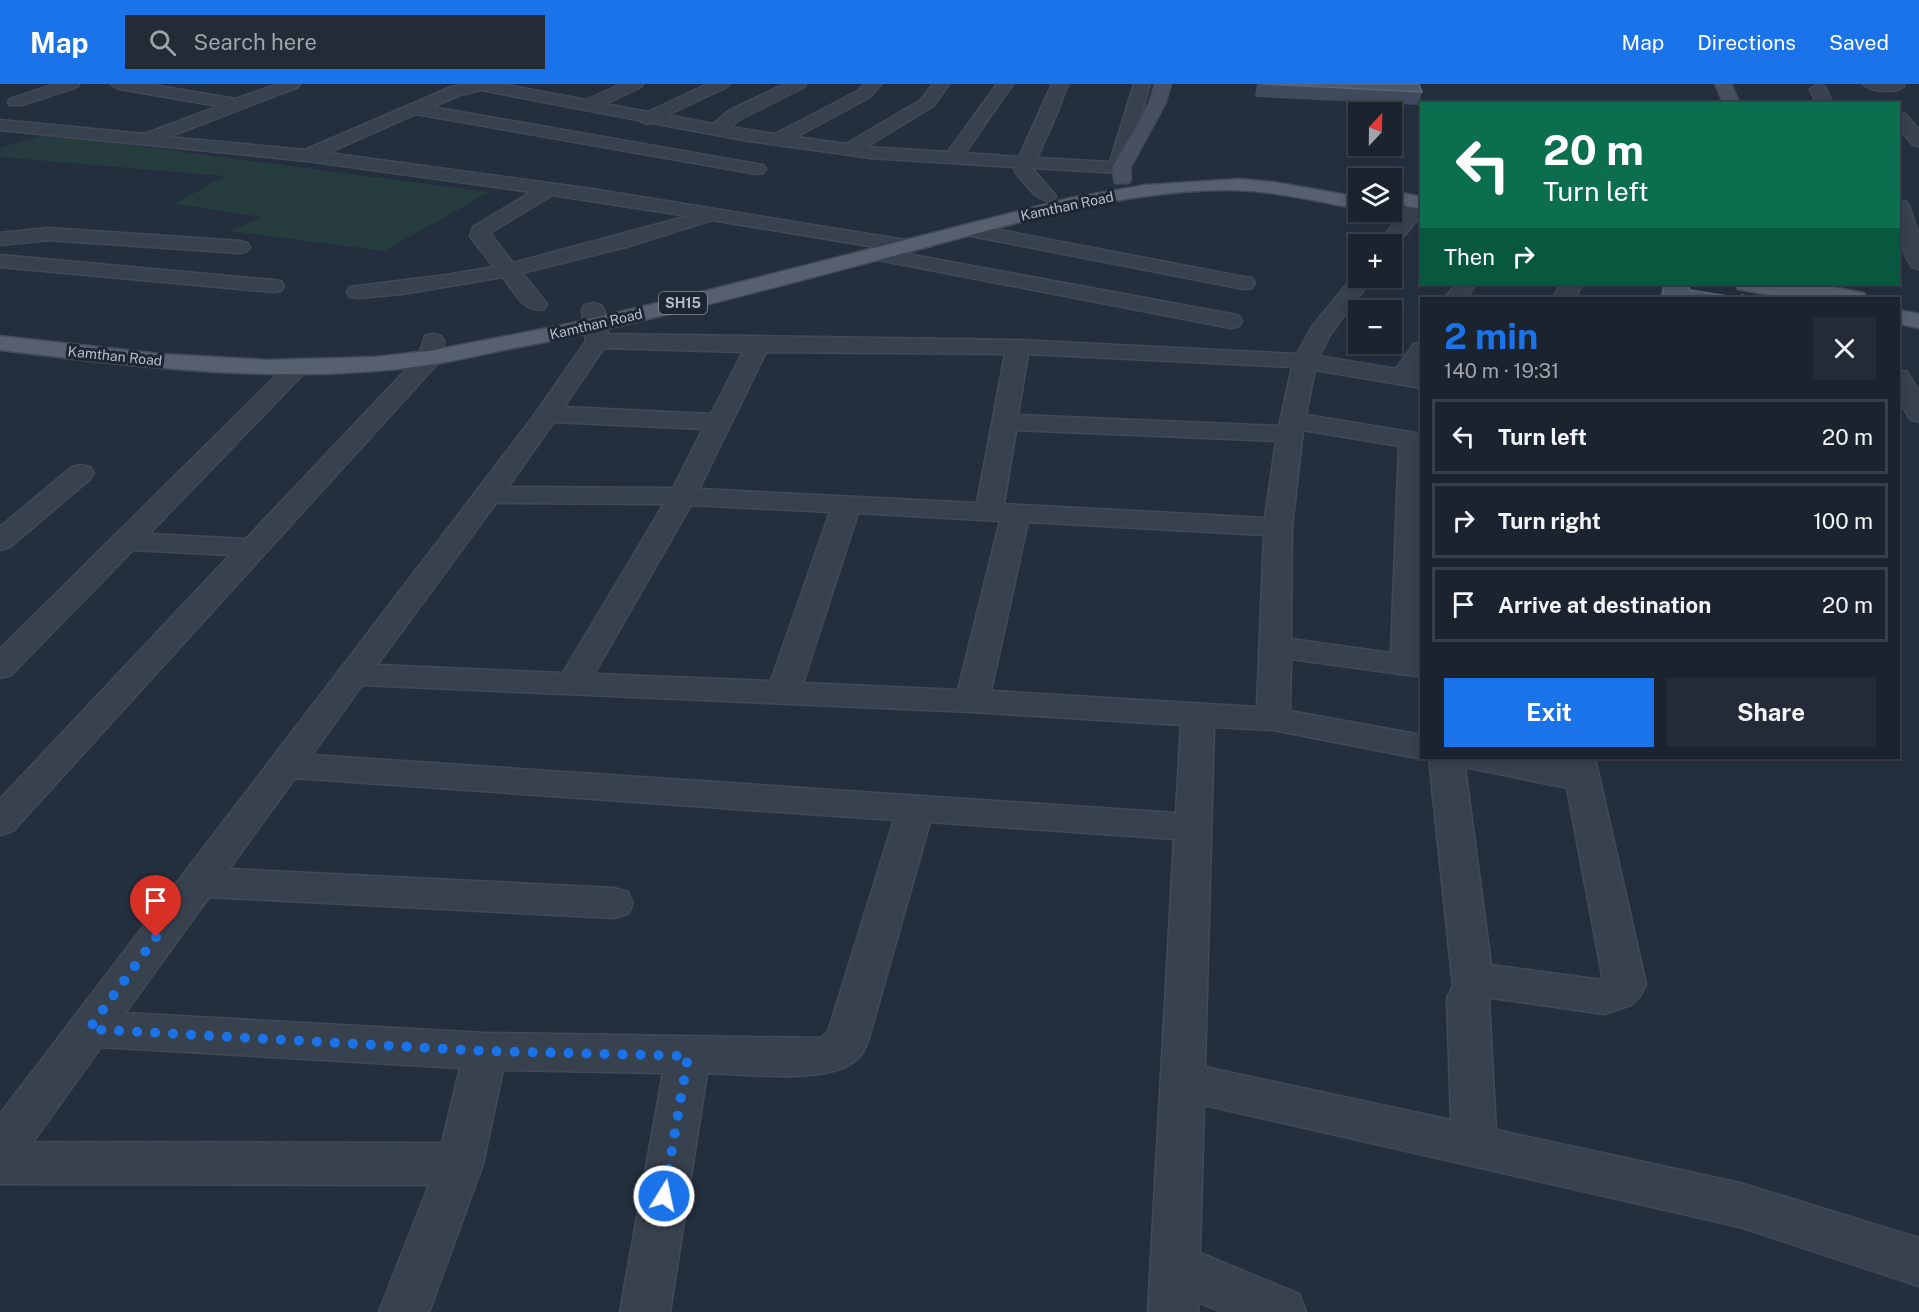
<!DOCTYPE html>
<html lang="en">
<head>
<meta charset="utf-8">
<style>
	:root { --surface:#1b232e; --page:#242b36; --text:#f1f3f6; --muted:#a0a4aa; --line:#39404a; --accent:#1a73e8 }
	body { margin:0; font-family:"Public Sans",sans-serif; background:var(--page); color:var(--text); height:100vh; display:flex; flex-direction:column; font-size:22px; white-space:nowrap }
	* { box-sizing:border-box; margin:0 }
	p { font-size:20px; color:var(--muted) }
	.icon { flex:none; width:33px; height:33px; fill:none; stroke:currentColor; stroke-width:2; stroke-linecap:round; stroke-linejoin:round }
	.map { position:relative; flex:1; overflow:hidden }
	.sheet { position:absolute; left:1420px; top:213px; width:480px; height:462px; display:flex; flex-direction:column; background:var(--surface); border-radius:0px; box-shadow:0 3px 9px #0003,0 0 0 2px var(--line) }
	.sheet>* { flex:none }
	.guide { position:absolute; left:1420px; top:18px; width:480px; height:183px; border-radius:0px; box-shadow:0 3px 9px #0003,0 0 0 2px var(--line); background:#0b6e4f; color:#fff; overflow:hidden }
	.needle { width:39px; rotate:22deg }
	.controls { position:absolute; left:1348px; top:18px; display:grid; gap:12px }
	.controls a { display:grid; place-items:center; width:54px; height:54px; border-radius:0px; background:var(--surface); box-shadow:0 3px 9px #0003,0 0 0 2px var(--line); font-size:30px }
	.pin { position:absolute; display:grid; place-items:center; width:51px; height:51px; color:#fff; margin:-62px -26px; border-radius:50% 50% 50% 0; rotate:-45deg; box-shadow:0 0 6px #0007 }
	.pin .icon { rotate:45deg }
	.me { position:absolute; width:66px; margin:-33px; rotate:10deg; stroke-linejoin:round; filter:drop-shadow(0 0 4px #0008) }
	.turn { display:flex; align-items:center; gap:21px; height:126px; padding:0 24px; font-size:27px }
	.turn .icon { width:78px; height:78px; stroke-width:2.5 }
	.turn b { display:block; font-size:42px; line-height:51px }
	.then { display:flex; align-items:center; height:57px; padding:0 24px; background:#0003; gap:12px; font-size:22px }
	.round { display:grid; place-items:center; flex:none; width:63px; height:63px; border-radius:0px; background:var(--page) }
	.headline { display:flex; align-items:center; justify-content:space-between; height:102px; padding:0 24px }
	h1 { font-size:36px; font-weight:700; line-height:45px; color:var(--accent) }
	.cta { display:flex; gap:12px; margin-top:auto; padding:12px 24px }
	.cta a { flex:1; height:69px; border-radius:0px; background:var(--accent); color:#fff; font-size:24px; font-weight:700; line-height:69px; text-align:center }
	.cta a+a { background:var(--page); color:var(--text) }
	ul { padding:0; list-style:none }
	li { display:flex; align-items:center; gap:18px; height:75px; margin:0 12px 9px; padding:0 12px; border:3px solid var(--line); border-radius:0px }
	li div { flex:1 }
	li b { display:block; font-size:22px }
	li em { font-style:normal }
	header { display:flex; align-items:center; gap:36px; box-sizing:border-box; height:84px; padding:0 30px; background:var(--accent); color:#fff }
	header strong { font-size:28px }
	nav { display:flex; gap:33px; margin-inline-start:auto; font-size:21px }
	.search { width:420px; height:54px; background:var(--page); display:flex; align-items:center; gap:15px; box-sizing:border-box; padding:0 21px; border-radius:0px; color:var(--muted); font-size:22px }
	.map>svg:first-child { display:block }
	.green { fill:#263c3f }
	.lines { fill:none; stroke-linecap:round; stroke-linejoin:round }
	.street-casing { stroke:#414a57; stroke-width:3 }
	.secondary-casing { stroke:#414a57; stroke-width:3 }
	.primary-casing { stroke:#414a57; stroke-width:3 }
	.street { fill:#38414e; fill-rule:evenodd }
	.secondary { fill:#465061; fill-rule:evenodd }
	.primary { fill:#56606e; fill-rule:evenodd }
	.wall { fill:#3f4b5c }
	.building { fill:#4b5868; stroke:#5c6777; stroke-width:1.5 }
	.route { stroke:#1a73e8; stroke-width:10; stroke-dasharray:0 18 }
	.labels { text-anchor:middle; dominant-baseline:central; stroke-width:6; stroke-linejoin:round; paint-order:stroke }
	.far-street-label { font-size:14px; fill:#b4bcc9; stroke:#1d2633 }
	.shield { fill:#1d2633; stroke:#878f9c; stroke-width:1.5 }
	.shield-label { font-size:14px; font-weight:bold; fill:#b4bcc9 }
</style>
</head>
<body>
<header>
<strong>Map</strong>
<div class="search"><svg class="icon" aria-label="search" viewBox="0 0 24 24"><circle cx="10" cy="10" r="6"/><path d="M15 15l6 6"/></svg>Search here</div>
<nav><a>Map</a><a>Directions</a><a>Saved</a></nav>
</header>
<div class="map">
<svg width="1919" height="1228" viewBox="0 0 1919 1228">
	<rect width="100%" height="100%" fill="#242f3e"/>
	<polygon class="green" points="47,50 489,108 384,167 229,147 262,133 174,120 225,92 0,73 0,64"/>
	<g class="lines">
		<defs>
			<g id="street">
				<polygon points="55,0 79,0 77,3 22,21 10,21 8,18 10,15"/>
				<path d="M111 0H147L236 15 278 0H300L298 3 168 53 305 66 449 4 465 0H501L586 16 622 0H643L641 3 605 20 648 28 708 0H729L727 3 667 31 713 40 730 26 785 0H806L804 3 742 34 730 43 775 50 858 7 864 0H881L870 13 796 53 846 60 921 16 933 0H949L933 22 866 63 948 68 997 0H1013L965 69 1019 73 1052 0H1068L1055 34 1037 74 1110 78 1134 0H1150L1127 80 1130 84 1127 88 1121 89 1032 84 1056 112 1054 116C1037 120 1026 100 1016 89L1014 83 871 74 749 57 652 39 646 40 638 36 481 6 460 11 432 23 757 80 763 81 766 85 763 89 757 90 416 30 328 69 592 105 905 156 912 158 915 162 912 166 905 168 712 136 626 163 522 189 547 220 544 225C524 230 514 207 503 193L402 210 358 214 350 213 347 208 350 203 446 191 494 183 470 152 473 143 531 108 307 77 0 46V36L145 50 219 22 119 5ZM552 111 688 132 513 179 490 149Z"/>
				<polygon points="1818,0 1824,2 1833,20 1817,20 1810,5"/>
				<path d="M1863 0H1903L1904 2C1896 10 1871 8 1863 0Z"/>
				<polygon points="1899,29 1905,30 1919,46 1919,62 1913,61 1899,44"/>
				<path d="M1899 116 1906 118 1909 122 1919 151V185L1912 183C1898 164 1899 139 1899 116Z"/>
				<polygon points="1413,123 1420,125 1422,130 1394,164 1392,165 1392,160 1377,160 1406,125"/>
				<polygon points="968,140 1244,193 1252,194 1255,199 1252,204 1244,205 961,150 958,146 961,142"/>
				<polygon points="48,144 240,157 247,159 250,163 247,167 240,169 48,156 0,161 0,149"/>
				<polygon points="875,164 1231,230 1239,232 1242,237 1239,242 1231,244 868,174 865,170 868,166"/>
				<polygon points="0,171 273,196 281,197 284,202 281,207 273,208 0,183"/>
				<path d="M1359 188V194H1373L1331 249 1319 272 1396 285 1414 260 1422 258V282L1417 289 1422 290V304L1315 286 1306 331 1422 350V593L1291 575 1290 627 1422 651V674H1426L1422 675 1273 646 1214 643 1205 983 1451 1036 1447 914 1453 902 1429 674H1535L1562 679 1561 674H1595L1646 900 1640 912 1631 921 1604 930 1492 914 1489 917 1496 1046 1740 1099 1919 1154V1202L1740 1143 1204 1021 1200 1169 1299 1210 1306 1228H1222L1198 1218V1228H1148L1174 755 930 738 868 957C864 966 861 974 852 979 823 1000 744 990 707 989L670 1228H620L663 989 503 986 483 1080 429 1228H379L429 1101 0 1100V1030L530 337 586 257 582 226 585 221 593 219 601 221 604 226 608 250 1018 256 1297 270 1312 243 1355 190ZM604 264 743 268 711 330 564 323ZM766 268 1005 270 977 419 699 405ZM1028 270 1292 283 1279 342 1018 331ZM554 338 703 345 673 404 508 403ZM1016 346 1276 357 1265 434 1004 420ZM1303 346 1399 362 1391 569 1291 555 1292 443ZM496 419 664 420 563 589 377 581ZM691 421 830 428 771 597 594 590ZM858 429 1000 437 958 606 803 599ZM1028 438 1264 451 1257 623 991 607ZM362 601 972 628 1181 641 1176 729 312 671ZM1465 683 1567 704 1603 896 1491 881ZM295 694 894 736 828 948 821 954 485 949 125 929 209 813 614 834 628 830 633 819 628 808 614 804 229 785ZM101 963 460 984 442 1059 33 1058Z"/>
				<polygon points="1455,200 1476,200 1467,214 1445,214"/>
				<polygon points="1561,200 1582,200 1575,214 1553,214"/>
				<polygon points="433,250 441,252 444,257 442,274 438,279 13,747 0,751 0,715 230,471 133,466 11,591 0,594 0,565 288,280 296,278 304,280 308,285 149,450 246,455 419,272 425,252"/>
				<polygon points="1899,286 1907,288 1919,307 1919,338 1910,335 1899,316"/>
				<polygon points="81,381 90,383 94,389 90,395 10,463 0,466 0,443 72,383"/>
			</g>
			<g id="secondary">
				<polygon points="1155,0 1171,0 1165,20 1130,84 1131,95 1129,99 1115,99 1112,84 1149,20"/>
				<polygon points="1715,0 1731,0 1740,20 1724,20"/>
			</g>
			<g id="primary">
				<path d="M1239 95 1273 98 1359 113V125C1314 117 1268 105 1222 106 1117 108 1016 139 916 166 779 202 643 240 504 266 479 271 454 277 429 281 286 302 142 283 0 266V252L161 270 268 276 375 273 429 267 568 240 670 216 1070 114 1146 101Z"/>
				<polygon points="1392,107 1422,113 1422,125 1392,119"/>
				<polygon points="1735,200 1817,200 1864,209 1867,214 1785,214 1737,205"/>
				<polygon points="1899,226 1919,230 1919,244 1899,240"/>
			</g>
		</defs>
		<use href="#street" class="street-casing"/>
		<use href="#secondary" class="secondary-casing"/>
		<use href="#primary" class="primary-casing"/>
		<use href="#street" class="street"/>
		<use href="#secondary" class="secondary"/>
		<use href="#primary" class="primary"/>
	</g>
	<g class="wall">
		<polygon points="1257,0 1419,0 1422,8 1419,21 1255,13"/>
		<polygon points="1664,200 1690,206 1741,214 1742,211 1761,214 1659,214"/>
	</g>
	<g class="building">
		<polygon points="1263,0 1419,0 1422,8"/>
		<polygon points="1664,200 1689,203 1690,206 1741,214 1662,214"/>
		<polygon points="1742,211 1761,214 1743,214"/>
	</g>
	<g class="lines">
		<polyline class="route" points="156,853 89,945 485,967 688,972 664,1112"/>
	</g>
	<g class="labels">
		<g class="far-street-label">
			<text transform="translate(1067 122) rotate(-12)">Kamthan Road</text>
			<text transform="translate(596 240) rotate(-13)">Kamthan Road</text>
			<text transform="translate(115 272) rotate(6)">Kamthan Road</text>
		</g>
		<rect class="shield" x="659" y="208" width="48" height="22" rx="4.5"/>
		<g class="shield-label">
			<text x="683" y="219">SH15</text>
		</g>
	</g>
</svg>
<div class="controls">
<a><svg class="needle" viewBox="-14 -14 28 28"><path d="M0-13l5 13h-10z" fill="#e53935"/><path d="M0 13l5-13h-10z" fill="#a0a4aa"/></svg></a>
<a><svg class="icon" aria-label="layers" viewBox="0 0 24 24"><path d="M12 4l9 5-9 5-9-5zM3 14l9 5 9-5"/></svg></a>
<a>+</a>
<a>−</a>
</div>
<div class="pin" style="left:156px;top:853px;background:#d93025"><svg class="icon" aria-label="arrive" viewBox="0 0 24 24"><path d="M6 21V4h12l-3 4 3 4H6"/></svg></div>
<svg class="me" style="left:664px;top:1112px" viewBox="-20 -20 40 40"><circle r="17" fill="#1a73e8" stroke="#fff" stroke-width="3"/><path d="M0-11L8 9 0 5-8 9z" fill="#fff"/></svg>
<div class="guide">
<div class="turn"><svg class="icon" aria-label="left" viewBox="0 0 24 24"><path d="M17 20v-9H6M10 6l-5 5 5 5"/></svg><div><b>20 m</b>Turn left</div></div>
<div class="then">Then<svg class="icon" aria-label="right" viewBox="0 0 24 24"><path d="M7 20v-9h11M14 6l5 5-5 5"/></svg></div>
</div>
<section class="sheet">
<div class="headline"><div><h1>2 min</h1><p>140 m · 19:31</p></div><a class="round"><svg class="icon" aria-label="close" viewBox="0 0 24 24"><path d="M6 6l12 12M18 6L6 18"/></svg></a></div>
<ul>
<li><svg class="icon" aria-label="left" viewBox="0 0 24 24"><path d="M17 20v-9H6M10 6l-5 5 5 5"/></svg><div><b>Turn left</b></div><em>20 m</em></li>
<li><svg class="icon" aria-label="right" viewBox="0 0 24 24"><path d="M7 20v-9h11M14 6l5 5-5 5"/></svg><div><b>Turn right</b></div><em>100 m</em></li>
<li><svg class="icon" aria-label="arrive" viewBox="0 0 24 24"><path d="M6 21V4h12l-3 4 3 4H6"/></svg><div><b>Arrive at destination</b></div><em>20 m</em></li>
</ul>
<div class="cta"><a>Exit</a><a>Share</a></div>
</section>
</div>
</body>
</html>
